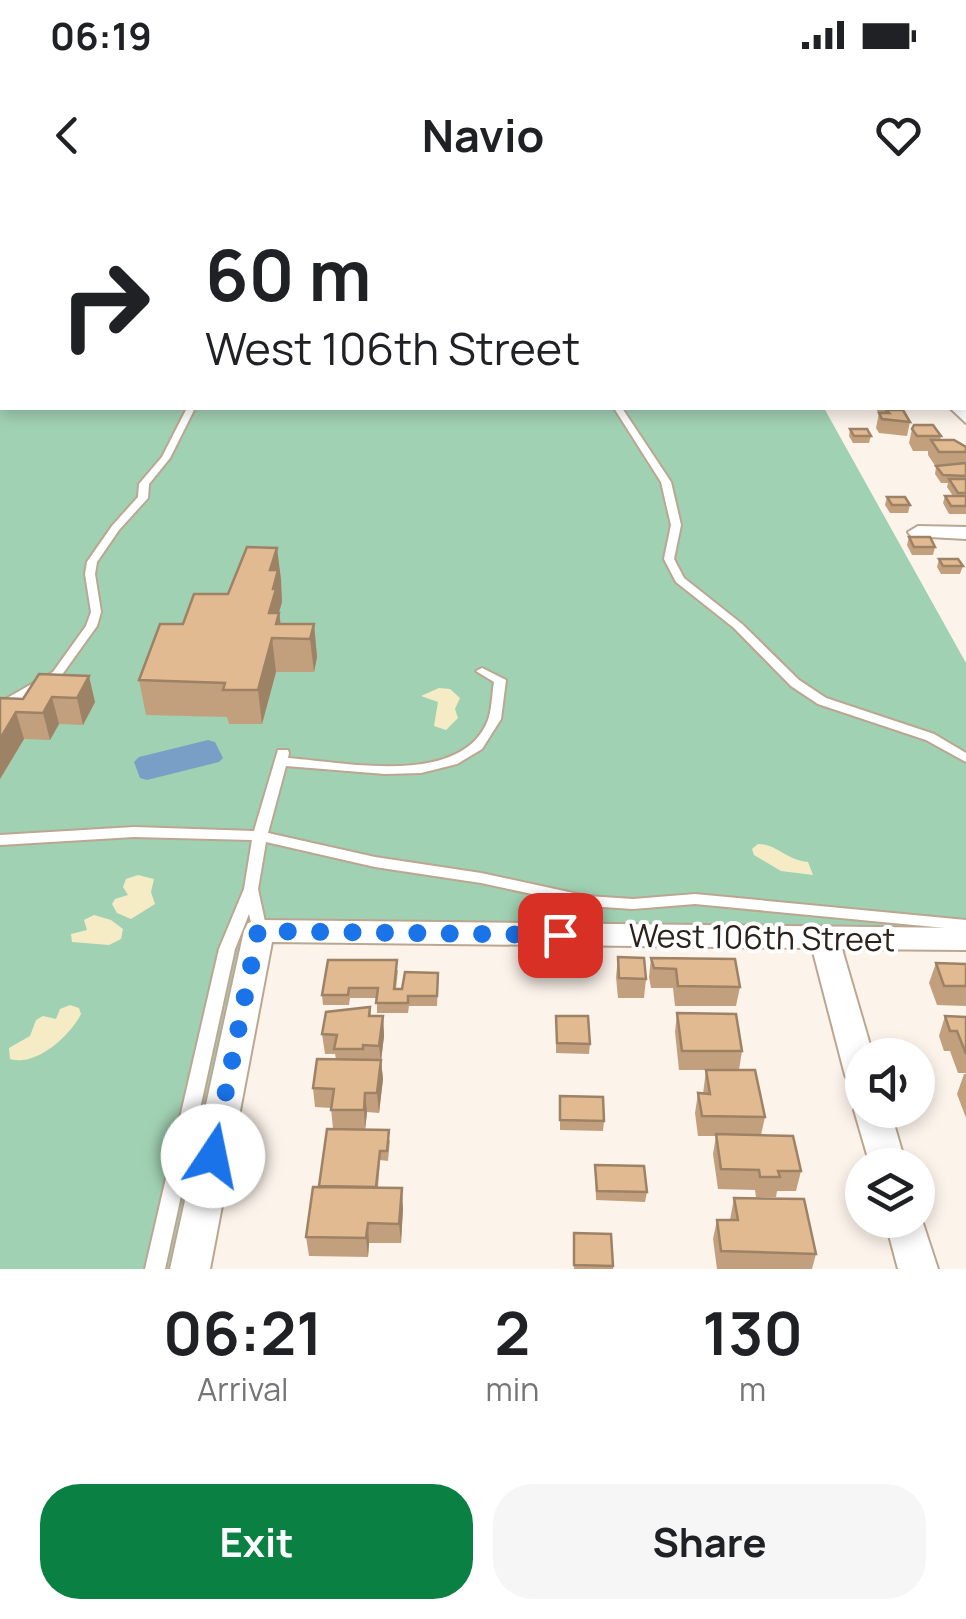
<!DOCTYPE html>
<html lang="en">
<head>
<meta charset="utf-8">
<style>
	:root { --surface:#fff; --page:#f6f6f6; --text:#202124; --muted:#757577; --accent:#0b8043 }
	body { margin:0; font-family:Manrope,sans-serif; background:var(--page); color:var(--text); height:100vh; display:flex; flex-direction:column; font-size:38px; white-space:nowrap }
	* { box-sizing:border-box; margin:0 }
	p { font-size:32px; color:var(--muted) }
	.icon { flex:none; width:55px; height:55px; fill:none; stroke:currentColor; stroke-width:2; stroke-linecap:round; stroke-linejoin:round }
	.map { position:relative; height:1069px; overflow:hidden }
	.drawer { display:flex; flex-direction:column; background:var(--surface); flex:1 }
	.drawer>* { flex:none }
	.guide { position:absolute; left:0px; top:0px; width:968px; height:210px; box-shadow:0 5px 15px #0003; background:#fff; color:var(--text); overflow:hidden }
	.controls { position:absolute; left:845px; top:838px; display:grid; gap:20px }
	.controls a { display:grid; place-items:center; width:90px; height:90px; border-radius:50%; background:var(--surface); box-shadow:0 5px 15px #0003; font-size:50px }
	.pin { position:absolute; display:grid; place-items:center; width:85px; height:85px; color:#fff; margin:-42px; border-radius:20px; box-shadow:0 5px 15px #0006 }
	.me { position:absolute; width:110px; margin:-55px; rotate:11deg; stroke-linejoin:round; filter:drop-shadow(0 0 8px #0008) }
	.turn { display:flex; align-items:center; gap:35px; height:210px; padding:0 40px; font-size:45px }
	.turn .icon { width:130px; height:130px; stroke-width:2.5 }
	.turn b { display:block; font-size:70px; line-height:85px }
	.eta { display:flex; justify-content:space-evenly; align-items:center; height:170px; text-align:center }
	.eta b { font-size:60px; font-weight:700; line-height:70px }
	.button { display:flex; gap:20px; margin-top:auto; padding:20px 40px }
	.button a { flex:1; height:115px; border-radius:40px; background:var(--accent); color:#fff; font-size:40px; font-weight:700; line-height:115px; text-align:center }
	.button a+a { background:var(--page); color:var(--text) }
	.status { display:flex; justify-content:space-between; align-items:center; height:70px; padding:0 50px; background:var(--surface); direction:ltr }
	.status svg { height:28px; fill:currentColor }
	header { display:flex; justify-content:space-between; align-items:center; height:130px; padding:0 40px; background:var(--surface); font-size:45px; font-weight:700 }
	.map>svg:first-child { display:block }
	.green { fill:#a1d1b3 }
	.sand { fill:#f5ecc6 }
	.water { fill:#7a9fc6 }
	.lines { fill:none; stroke-linecap:round; stroke-linejoin:round }
	.lane-casing { stroke:#bba691; stroke-width:4 }
	.street-casing { stroke:#bba691; stroke-width:4 }
	.secondary-casing { stroke:#bba691; stroke-width:4 }
	.lane { fill:#fff; fill-rule:evenodd }
	.street { fill:#fff; fill-rule:evenodd }
	.secondary { fill:#fff; fill-rule:evenodd }
	.wall { fill:#c2a07d }
	.shaded-wall { fill:#9e8266 }
	.building { fill:#e1ba91; stroke:#9e8266; stroke-width:2.5 }
	.route { stroke:#1a73e8; stroke-width:18; stroke-dasharray:0 32.4 }
	.labels { text-anchor:middle; dominant-baseline:central; stroke-width:8; stroke-linejoin:round; paint-order:stroke }
	.near-street-label { font-size:32px; fill:#2b231b; stroke:#fff }
</style>
</head>
<body>
<div class="status"><b>06:19</b><svg viewBox="0 0 49 12"><path d="M0 12V9h3v3zM5 12V6h3v6zM10 12V3h3v9zM15 12V0h3v12zM26 1h20v11H26zM47 4h2v5h-2z"/></svg></div>
<header><svg class="icon" aria-label="back" viewBox="0 0 24 24"><path d="M15 5l-7 7 7 7"/></svg>Navio<svg class="icon" aria-label="heart" viewBox="0 0 24 24"><path d="M12 20l-8-8c-3-5 5-10 8-4 3-6 11-1 8 4z"/></svg></header>
<div class="map">
<svg width="966" height="1069" viewBox="0 0 966 1069">
	<rect width="100%" height="100%" fill="#fcf3eb"/>
	<polygon class="green" points="0,29 2,208 824,208 966,463 966,733 253,724 175,1069 0,1069"/>
	<g class="sand">
		<polygon points="439,488 450,489 460,498 455,509 458,518 446,530 434,526 438,502 421,496"/>
		<path d="M758 644C777 644 786 660 808 662L813 675 781 671 754 655 752 649Z"/>
		<polygon points="138,675 154,679 151,692 155,704 131,719 117,713 112,704 115,699 128,695 123,687 126,679"/>
		<polygon points="94,715 111,720 123,729 121,739 109,745 72,742 71,734 87,730 84,720"/>
		<path d="M70 805 79 808 81 814C70 836 36 867 10 859L9 848 30 836 36 820 43 816 56 819 60 809Z"/>
	</g>
	<polygon class="water" points="208,540 215,542 223,558 219,562 147,580 140,578 134,562 139,557"/>
	<g class="lines">
		<defs>
			<g id="lane">
				<polygon points="0,0 97,0 100,2 0,4"/>
				<polygon points="338,0 344,0 342,2 338,2"/>
				<polygon points="484,0 490,0 490,2 485,2"/>
				<polygon points="785,0 791,0 793,2 787,2"/>
				<rect x="965" y="6" width="1" height="4"/>
				<rect x="0" y="65" width="2" height="4"/>
				<rect x="965" y="107" width="1" height="4"/>
				<polygon points="187,208 195,208 170,258 149,284 148,298 119,330 97,362 95,374 101,412 97,426 61,476 0,511 0,502 53,472 86,426 91,412 85,374 87,362 112,326 138,297 139,284 162,257"/>
				<polygon points="614,208 622,208 671,282 681,325 674,359 684,378 742,424 799,480 826,498 934,534 966,553 966,562 926,540 818,504 791,486 734,428 676,382 664,359 671,325 661,282"/>
				<path d="M482 468 506 480 501 519 482 549 457 564 421 573 385 574 286 566 268 633 375 657 481 673 587 696 633 699 695 694 966 720V730L695 704 633 709 587 706 481 683 375 667 266 642 258 689 267 731 264 735 259 737 254 735 249 714 235 749 165 1069H145L219 749 244 689 252 640 134 637 0 645V635L134 627 254 631 278 550H288L289 553 288 558C344 562 462 588 488 520 492 509 492 493 494 482L476 471Z"/>
			</g>
			<g id="street">
				<rect x="405" y="0" width="10" height="2"/>
				<polygon points="558,0 568,0 569,2 559,2"/>
				<polygon points="709,0 719,0 720,2 710,2"/>
				<polygon points="859,0 871,0 872,2 861,2"/>
				<rect x="965" y="75" width="1" height="8"/>
				<polygon points="965,206 966,207 966,223 950,208"/>
				<polygon points="918,326 966,327 966,339 911,336 908,332"/>
				<polygon points="259,720 966,728 966,750 842,749 873,855 862,855 862,889 850,885 845,875 812,748 272,742 210,1069 170,1069 244,731 248,723"/>
				<polygon points="862,899 862,910 890,910 906,965 870,965 854,910"/>
				<polygon points="918,1008 938,1069 898,1069 885,1020 918,1020"/>
			</g>
			<g id="secondary">
				<rect x="0" y="18" width="2" height="10"/>
				<rect x="965" y="24" width="1" height="10"/>
			</g>
		</defs>
		<use href="#lane" class="lane-casing"/>
		<use href="#street" class="street-casing"/>
		<use href="#secondary" class="secondary-casing"/>
		<use href="#lane" class="lane"/>
		<use href="#street" class="street"/>
		<use href="#secondary" class="secondary"/>
	</g>
	<g class="wall">
		<polygon points="365,0 384,0 384,2 366,2"/>
		<polygon points="436,0 459,0 458,2 429,2"/>
		<rect x="513" y="0" width="27" height="2"/>
		<polygon points="738,0 766,0 765,2 739,2"/>
		<polygon points="815,0 845,0 845,2 817,2"/>
		<polygon points="865,208 904,208 903,210 910,222 907,236 879,233 876,228 879,213 875,208"/>
		<polygon points="850,229 871,236 869,243 853,243 849,236"/>
		<polygon points="912,229 941,236 940,240 966,247 966,314 949,314 943,303 945,296 953,296 947,287 948,283 941,283 935,274 936,267 928,255 928,251 913,251 909,243"/>
		<polygon points="887,297 910,305 908,313 890,313 885,305"/>
		<polygon points="909,337 935,347 933,355 912,355 907,345"/>
		<polygon points="277,348 282,402 279,412 281,424 314,424 317,457 314,472 276,472 262,524 229,524 227,517 146,515 139,480 183,424 228,394"/>
		<polygon points="939,359 963,366 960,374 941,374 937,367"/>
		<polygon points="39,474 95,502 83,525 59,524 50,540 24,539 0,579 0,498 23,499"/>
		<polygon points="618,757 646,779 644,798 618,798 616,777"/>
		<polygon points="651,758 740,787 736,806 675,806 673,788 651,788 649,777"/>
		<polygon points="936,763 966,764 966,806 937,805 929,783"/>
		<polygon points="398,770 396,789 438,783 437,806 409,806 408,813 377,813 377,798 350,798 349,805 323,805 322,795"/>
		<polygon points="370,807 371,816 383,816 384,836 381,861 383,879 379,913 367,912 365,930 333,929 331,908 315,907 313,888 336,859 335,854 325,854 322,834"/>
		<polygon points="677,813 742,851 739,870 765,917 761,935 801,971 796,991 777,991 776,997 756,997 755,990 718,989 713,954 716,936 698,936 695,913 698,893 703,894 706,870 679,870 675,832"/>
		<polygon points="556,816 590,844 589,854 556,853"/>
		<polygon points="945,816 966,817 966,873 958,873 950,851 944,851 939,836"/>
		<polygon points="964,874 966,874 966,918 957,894"/>
		<polygon points="560,896 604,921 603,931 560,930"/>
		<polygon points="390,940 388,961 380,960 378,988 403,1008 401,1043 369,1043 368,1057 309,1056 306,1037 319,987"/>
		<polygon points="595,965 647,992 645,1002 596,1000"/>
		<polygon points="734,998 816,1054 812,1069 717,1069 713,1039 717,1020 730,1020"/>
		<polygon points="574,1033 613,1066 613,1069 574,1069"/>
	</g>
	<g class="shaded-wall">
		<polygon points="277,348 281,379 282,402 279,412 282,438 269,413 270,370"/>
		<polygon points="314,424 317,457 314,472 310,439"/>
		<polygon points="272,438 276,472 262,524 258,490"/>
		<polygon points="89,476 95,502 83,525 77,498"/>
		<polygon points="52,497 59,524 50,540 43,513"/>
		<polygon points="16,512 24,539 0,579 0,539"/>
		<polygon points="383,816 384,836 381,861 383,879 379,913 377,893 381,864 379,846"/>
		<polygon points="365,893 367,912 365,930 364,910"/>
		<polygon points="402,988 403,1008 401,1043 399,1024"/>
		<polygon points="368,1023 369,1043 368,1057 366,1038"/>
	</g>
	<g class="building">
		<polygon points="886,210 903,210 910,222 882,219 879,213 889,213"/>
		<polygon points="914,225 933,225 941,236 917,236 912,229"/>
		<polygon points="850,229 867,229 871,236 854,236"/>
		<polygon points="931,240 954,240 966,247 966,252 939,252"/>
		<polygon points="966,263 966,276 943,275 936,266"/>
		<polygon points="949,279 966,279 966,293 958,293"/>
		<polygon points="945,296 966,296 966,306 951,306"/>
		<polygon points="887,297 905,297 910,305 892,305"/>
		<polygon points="909,337 930,337 935,347 914,347"/>
		<polygon points="247,347 277,348 270,370 278,370 273,389 276,389 269,413 279,413 276,424 314,424 310,439 272,438 258,490 223,490 225,483 139,480 160,424 183,424 194,394 228,394"/>
		<polygon points="939,359 958,359 963,366 943,366"/>
		<polygon points="39,474 89,476 77,498 52,497 43,513 16,512 0,539 0,498 23,499"/>
		<polygon points="618,757 644,758 646,779 619,778"/>
		<polygon points="651,758 735,759 740,787 678,786 676,769 654,768"/>
		<polygon points="328,760 397,760 394,789 402,789 405,772 438,773 437,796 408,796 408,803 376,803 378,788 349,788 348,795 322,795"/>
		<polygon points="936,763 966,764 966,786 944,786"/>
		<polygon points="370,807 369,816 383,816 379,846 363,845 363,849 334,849 337,835 322,834 326,812"/>
		<polygon points="677,813 736,814 742,851 682,851"/>
		<polygon points="556,816 588,816 590,844 557,843"/>
		<polygon points="945,816 966,817 966,854 957,831 950,831"/>
		<polygon points="317,859 381,860 377,893 365,893 364,910 331,910 334,889 313,888"/>
		<polygon points="706,870 755,870 765,917 702,916 698,893 710,894"/>
		<polygon points="560,896 603,897 604,921 560,920"/>
		<polygon points="327,929 389,930 387,951 380,951 376,987 319,986"/>
		<polygon points="716,934 793,936 801,971 778,971 780,977 760,977 759,970 721,969"/>
		<polygon points="595,965 644,966 647,992 597,991"/>
		<polygon points="313,987 402,988 399,1024 368,1023 366,1038 306,1037"/>
		<polygon points="734,998 804,999 816,1054 721,1051 717,1020 738,1020"/>
		<polygon points="574,1033 611,1034 613,1066 574,1065"/>
	</g>
	<g class="lines">
		<polyline class="route" points="213,956 258,731 560,735"/>
	</g>
	<g class="labels">
		<g class="near-street-label">
			<text transform="translate(762 737) rotate(1)">West 106th Street</text>
		</g>
	</g>
</svg>
<div class="controls">
<a><svg class="icon" aria-label="sound" viewBox="0 0 24 24"><path d="M4 9h4l5-4v14l-5-4H4zM17 9q2 3 0 6"/></svg></a>
<a><svg class="icon" aria-label="layers" viewBox="0 0 24 24"><path d="M12 4l9 5-9 5-9-5zM3 14l9 5 9-5"/></svg></a>
</div>
<div class="pin" style="left:560px;top:735px;background:#d93025"><svg class="icon" aria-label="arrive" viewBox="0 0 24 24"><path d="M6 21V4h12l-3 4 3 4H6"/></svg></div>
<svg class="me" style="left:213px;top:956px" viewBox="-20 -20 40 40"><circle r="19" fill="#fff"/><path d="M0-13L10 11 0 6-10 11z" fill="#1a73e8"/></svg>
<div class="guide">
<div class="turn"><svg class="icon" aria-label="right" viewBox="0 0 24 24"><path d="M7 20v-9h11M14 6l5 5-5 5"/></svg><div><b>60 m</b>West 106th Street</div></div>
</div>
</div>
<section class="drawer">
<div class="eta">
<div><b>06:21</b><p>Arrival</p></div>
<div><b>2</b><p>min</p></div>
<div><b>130</b><p>m</p></div>
</div>
<div class="button"><a>Exit</a><a>Share</a></div>
</section>
</body>
</html>
